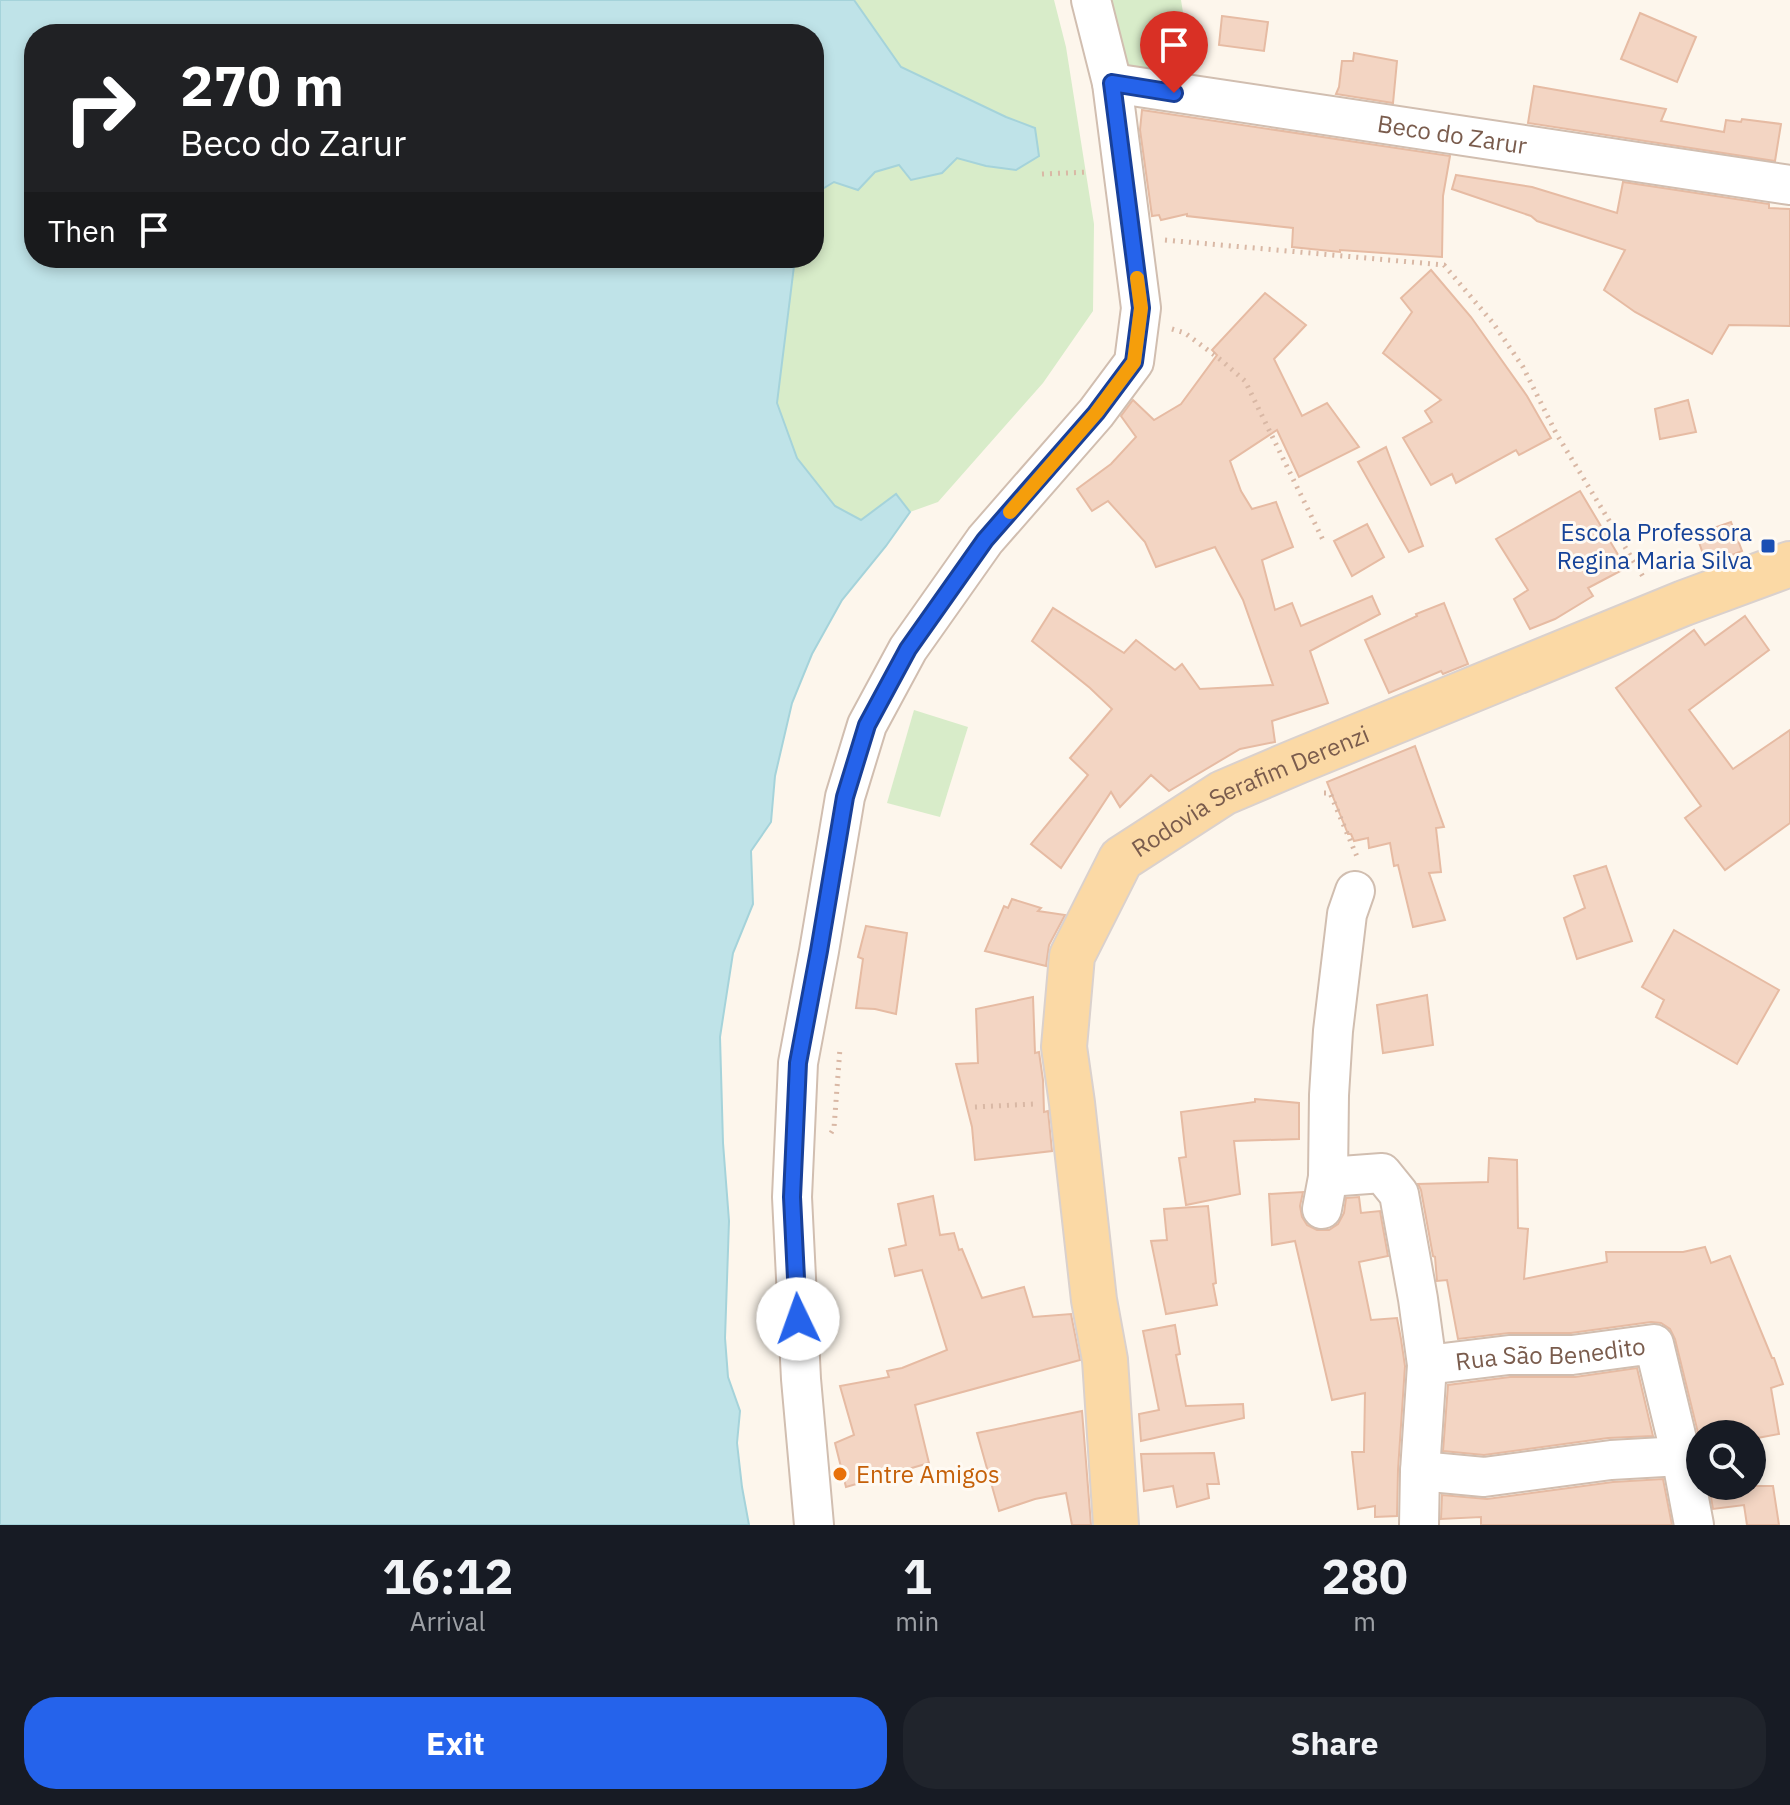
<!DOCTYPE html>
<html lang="en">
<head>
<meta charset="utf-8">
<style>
	:root { --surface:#171b24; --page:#20242c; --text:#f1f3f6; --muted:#9ea1a6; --accent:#2563eb }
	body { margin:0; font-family:"IBM Plex Sans",sans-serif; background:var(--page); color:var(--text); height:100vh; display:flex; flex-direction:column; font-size:30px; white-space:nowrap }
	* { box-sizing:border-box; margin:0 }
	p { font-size:26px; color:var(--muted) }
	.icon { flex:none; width:44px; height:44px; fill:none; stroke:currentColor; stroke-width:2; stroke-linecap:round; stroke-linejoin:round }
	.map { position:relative; height:1525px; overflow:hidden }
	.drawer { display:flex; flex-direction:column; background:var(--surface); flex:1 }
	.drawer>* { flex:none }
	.guide { position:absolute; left:24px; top:24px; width:800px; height:244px; border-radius:32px; box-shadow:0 4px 12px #0003; background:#202124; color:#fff; overflow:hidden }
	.fabs { position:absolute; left:1686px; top:1420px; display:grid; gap:16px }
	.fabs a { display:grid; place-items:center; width:80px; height:80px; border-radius:50%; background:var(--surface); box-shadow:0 4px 12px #0003; font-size:40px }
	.pin { position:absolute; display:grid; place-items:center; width:68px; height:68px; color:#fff; margin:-82px -34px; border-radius:50% 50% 50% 0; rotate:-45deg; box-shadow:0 0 8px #0007 }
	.pin .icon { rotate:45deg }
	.me { position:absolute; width:88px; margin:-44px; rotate:357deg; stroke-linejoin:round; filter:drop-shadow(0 0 6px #0008) }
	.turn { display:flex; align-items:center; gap:28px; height:168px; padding:0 24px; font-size:36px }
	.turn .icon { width:104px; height:104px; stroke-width:2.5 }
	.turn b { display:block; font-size:56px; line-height:68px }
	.then { display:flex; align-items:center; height:76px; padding:0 24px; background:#0003; gap:16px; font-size:30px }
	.eta { display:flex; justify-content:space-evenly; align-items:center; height:136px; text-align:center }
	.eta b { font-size:48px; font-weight:800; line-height:56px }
	.cta { display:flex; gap:16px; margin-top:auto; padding:16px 24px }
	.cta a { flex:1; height:92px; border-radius:32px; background:var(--accent); color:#fff; font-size:32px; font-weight:800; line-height:92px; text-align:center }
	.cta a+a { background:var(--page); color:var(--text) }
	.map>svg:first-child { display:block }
	.green { fill:#d8ecc9 }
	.water { fill:#bfe3e8; stroke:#a5d3da; stroke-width:2 }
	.building { fill:#f3d5c3; stroke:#e6bba3; stroke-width:2 }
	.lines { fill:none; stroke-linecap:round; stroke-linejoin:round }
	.minor-casing { stroke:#d1beb0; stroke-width:42 }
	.major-casing { stroke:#dad1cd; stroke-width:48 }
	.path { stroke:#d9b8a5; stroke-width:5; stroke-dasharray:2 6; stroke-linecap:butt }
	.minor { stroke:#fff; stroke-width:38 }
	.major { stroke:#fbd9a5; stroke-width:44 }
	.route-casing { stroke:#184099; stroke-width:20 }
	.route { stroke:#2563eb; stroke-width:14 }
	.slow { stroke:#f59e0b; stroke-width:14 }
	.transit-dot { fill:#1a4fb4; stroke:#fffaf3; stroke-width:3 }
	.food-dot { fill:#e8710a; stroke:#fffaf3; stroke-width:3 }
	.labels { text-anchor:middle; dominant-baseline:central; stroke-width:6; stroke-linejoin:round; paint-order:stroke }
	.street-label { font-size:24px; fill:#7a5c4d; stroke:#fffaf3 }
	.transit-label { font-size:24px; fill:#164399; stroke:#fffaf3; text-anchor:end }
	.food-label { font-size:24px; fill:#c56008; stroke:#fffaf3; text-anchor:start }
</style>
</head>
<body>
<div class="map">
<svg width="1790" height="1525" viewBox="0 0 1790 1525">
	<rect width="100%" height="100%" fill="#fdf6ec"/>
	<g class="green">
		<polygon points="854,0 1054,0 1066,47 1094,224 1093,311 1043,383 938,502 910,512 896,495 862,520 835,506 797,458 777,403 795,258 814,258 814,194 834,182 858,190 875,172 899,165 956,158 986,166 1016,170 1035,128 1006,117 901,67"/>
		<polygon points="1105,0 1181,0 1194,80 1125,73"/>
		<polygon points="914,710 968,727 940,817 887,803"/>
	</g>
	<polygon class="water" points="0,0 854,0 901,67 1006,117 1035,128 1039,156 1016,170 986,166 957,158 942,173 911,180 899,165 875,172 858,190 834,182 814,194 814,34 34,34 34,258 795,258 777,403 797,458 835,506 861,520 896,494 910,512 886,546 842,600 812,654 792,703 775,776 771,822 751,851 753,904 733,953 720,1037 723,1143 729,1221 725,1338 728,1377 740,1411 737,1443 742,1487 749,1525 0,1525"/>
	<g class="building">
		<polygon points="1640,13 1696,37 1677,82 1621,59"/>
		<polygon points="1222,16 1268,22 1264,51 1219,45"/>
		<polygon points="1354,53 1397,61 1393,103 1336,94 1339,87 1342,61 1353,61"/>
		<polygon points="1534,86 1666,109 1661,121 1724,132 1726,120 1741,122 1742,119 1781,124 1775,161 1528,123"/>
		<polygon points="1142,110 1450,156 1443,196 1442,257 1340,250 1340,252 1292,247 1293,228 1187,216 1187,214 1161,220 1159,215 1152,216 1140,130"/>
		<polygon points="1456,175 1532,187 1617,213 1623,182 1769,204 1769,208 1790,209 1790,326 1729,325 1712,354 1635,312 1604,290 1625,250 1537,221 1531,216 1452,189"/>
		<polygon points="1431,270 1471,317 1527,396 1551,438 1519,455 1516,450 1456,483 1452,474 1431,485 1403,438 1432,422 1425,411 1441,400 1383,353 1412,312 1401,298"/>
		<polygon points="1265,293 1306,325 1274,359 1302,416 1327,403 1359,447 1299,477 1277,430 1230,461 1241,491 1252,509 1276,502 1293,547 1262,560 1275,610 1292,603 1301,626 1372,596 1380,614 1310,651 1328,703 1272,721 1275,742 1240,749 1169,791 1151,775 1120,807 1111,792 1061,868 1031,844 1088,775 1070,758 1112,709 1090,688 1032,641 1053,608 1124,653 1136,640 1175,670 1182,664 1200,689 1273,685 1243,600 1215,547 1156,567 1145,542 1108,501 1092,511 1077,489 1111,464 1136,437 1121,416 1133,400 1154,420 1181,404 1217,355 1212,350"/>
		<polygon points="1688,400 1696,432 1660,439 1655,409"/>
		<polygon points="1386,447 1423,546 1409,552 1358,462"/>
		<polygon points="1580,491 1626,568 1588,588 1593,596 1555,619 1530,629 1514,599 1528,590 1496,539"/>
		<polygon points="1731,522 1742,551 1707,565 1696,534"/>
		<polygon points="1367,524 1384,557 1352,576 1334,541"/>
		<polygon points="1444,603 1468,664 1443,674 1441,671 1389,693 1365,640 1417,616 1416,614"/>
		<polygon points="1745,616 1769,650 1689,710 1733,769 1790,730 1790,823 1725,870 1685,818 1701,806 1616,688 1694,630 1705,645"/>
		<polygon points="1415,746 1444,827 1436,828 1441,872 1429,873 1445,920 1413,927 1398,865 1394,866 1390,843 1369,848 1368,838 1354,841 1351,834 1348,834 1327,782"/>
		<polygon points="1606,866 1632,941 1577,959 1564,918 1585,908 1574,876"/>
		<polygon points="1012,899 1041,908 1038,911 1065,915 1049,945 1046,966 985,951 1004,906 1008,908"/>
		<polygon points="866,926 907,933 896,1014 875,1009 856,1008 863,959 858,957"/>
		<polygon points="1674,930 1779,990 1737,1064 1656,1017 1664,1000 1642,987"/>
		<polygon points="1427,995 1433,1045 1383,1053 1377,1005"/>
		<polygon points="1033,997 1035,1053 1039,1052 1043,1080 1044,1112 1048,1111 1052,1151 975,1160 972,1127 956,1064 978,1063 976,1009"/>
		<polygon points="1255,1099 1299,1103 1299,1139 1234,1141 1240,1194 1186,1205 1179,1158 1186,1157 1181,1112 1255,1102"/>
		<polygon points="1489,1158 1517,1160 1518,1228 1528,1229 1524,1279 1607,1262 1606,1252 1683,1252 1705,1247 1711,1263 1730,1256 1772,1358 1774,1358 1783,1384 1771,1388 1779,1434 1752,1439 1752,1434 1700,1434 1700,1441 1675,1339 1670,1329 1661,1323 1651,1322 1571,1333 1509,1333 1458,1339 1447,1280 1437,1281 1435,1257 1433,1256 1421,1190 1418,1184 1488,1182"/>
		<polygon points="1303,1192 1300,1206 1302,1217 1307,1225 1317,1230 1329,1230 1338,1224 1344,1213 1346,1198 1359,1197 1361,1213 1380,1211 1388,1256 1359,1262 1371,1320 1397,1318 1401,1339 1405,1366 1398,1470 1397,1516 1375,1517 1375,1506 1358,1509 1352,1452 1364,1452 1365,1393 1332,1400 1295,1241 1272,1245 1269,1194"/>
		<polygon points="933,1196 940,1235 954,1233 959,1250 962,1249 982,1298 1024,1287 1033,1317 1071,1314 1080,1360 915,1405 929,1463 846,1487 835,1443 854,1435 840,1386 889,1377 887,1371 902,1368 947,1350 922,1270 895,1276 889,1249 906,1245 898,1204"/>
		<polygon points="1208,1206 1216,1283 1213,1284 1217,1305 1166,1314 1151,1241 1167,1240 1164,1209"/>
		<polygon points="1175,1325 1180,1354 1176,1355 1186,1406 1243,1404 1244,1418 1141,1441 1139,1414 1159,1410 1143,1331"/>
		<polygon points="1637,1368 1653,1436 1608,1438 1484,1455 1443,1451 1448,1385 1510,1377 1575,1377"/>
		<polygon points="1082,1411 1091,1525 1072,1525 1066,1493 1035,1499 999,1511 977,1433"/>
		<polygon points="1214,1453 1219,1484 1207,1484 1209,1498 1177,1507 1173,1486 1144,1491 1141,1454"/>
		<polygon points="1663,1479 1672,1525 1481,1525 1481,1517 1441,1519 1442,1495 1487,1499 1613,1482"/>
		<polygon points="1709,1486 1773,1486 1779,1525 1747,1525 1744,1505 1713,1509"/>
	</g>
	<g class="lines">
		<defs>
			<g id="minor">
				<path id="s1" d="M1112 83 1790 185"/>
				<polyline points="1328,1177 1382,1173 1399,1194 1418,1299 1427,1365 1420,1471 1419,1525"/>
				<polyline points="1322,1209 1328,1177 1329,1095 1333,1031 1347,914 1355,891"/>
				<path id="s2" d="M1427 1365 1509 1355H1572L1654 1344 1681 1456 1694 1525"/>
				<polyline points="1420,1471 1484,1477 1611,1460 1681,1456"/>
				<polyline points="814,1525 801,1379 792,1197 798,1063 819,951 845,797 867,725 908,649 985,540 1096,413 1134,362 1141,308 1112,83 1091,0"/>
			</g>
			<g id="major">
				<path id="s3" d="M1116 1525 1105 1360 1094 1300 1072 1103 1064 1047 1072 956 1121 859 1223 793 1298 761 1684 603 1790 564"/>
			</g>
		</defs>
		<use href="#minor" class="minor-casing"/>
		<use href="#major" class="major-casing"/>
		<g class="path">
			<polyline points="1042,174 1089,172"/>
			<polyline points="1165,240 1444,265 1493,323 1523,367 1556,433 1645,580"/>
			<polyline points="1172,329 1185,333 1221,360 1245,381 1323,540"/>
			<polyline points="1324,793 1330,793 1358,859"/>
			<polyline points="975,1107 1034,1104"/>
			<polyline points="831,1133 834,1128 840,1048"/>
		</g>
		<use href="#minor" class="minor"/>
		<use href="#major" class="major"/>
	</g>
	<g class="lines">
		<defs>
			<polyline id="route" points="798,1319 792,1197 798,1063 819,951 845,797 867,725 908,649 985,540 1096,413 1134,362 1141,308 1112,83 1174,93"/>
		</defs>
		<use href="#route" class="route-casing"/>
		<use href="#route" class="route"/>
		<polyline class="slow" points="1010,512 1096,413 1134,362 1141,308 1137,278"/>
	</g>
	<rect class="transit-dot" x="1760" y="538" width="16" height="16" rx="4"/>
	<circle class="food-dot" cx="840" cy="1474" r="8"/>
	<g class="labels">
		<g class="street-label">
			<text stroke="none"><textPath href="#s1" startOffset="344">Beco do Zarur</textPath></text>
			<text stroke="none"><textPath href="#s3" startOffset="828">Rodovia Serafim Derenzi</textPath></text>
			<text stroke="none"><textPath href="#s2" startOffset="124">Rua São Benedito</textPath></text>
		</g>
		<g class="transit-label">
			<text x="1752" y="532">Escola Professora<tspan x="1752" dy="28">Regina Maria Silva</tspan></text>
		</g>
		<g class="food-label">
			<text x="856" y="1474">Entre Amigos</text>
		</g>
	</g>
</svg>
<div class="fabs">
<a><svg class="icon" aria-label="search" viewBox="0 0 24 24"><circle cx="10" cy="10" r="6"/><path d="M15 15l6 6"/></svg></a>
</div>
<div class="pin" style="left:1174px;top:93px;background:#d93025"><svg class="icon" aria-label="arrive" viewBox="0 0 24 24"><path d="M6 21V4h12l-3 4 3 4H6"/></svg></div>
<svg class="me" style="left:798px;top:1319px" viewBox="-20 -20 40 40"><circle r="19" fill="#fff"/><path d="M0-13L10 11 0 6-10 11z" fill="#2563eb"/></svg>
<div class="guide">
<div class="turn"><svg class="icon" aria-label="right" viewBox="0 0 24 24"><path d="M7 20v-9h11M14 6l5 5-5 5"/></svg><div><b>270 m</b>Beco do Zarur</div></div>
<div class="then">Then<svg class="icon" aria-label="arrive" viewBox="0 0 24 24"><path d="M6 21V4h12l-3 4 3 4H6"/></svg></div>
</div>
</div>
<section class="drawer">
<div class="eta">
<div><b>16:12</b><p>Arrival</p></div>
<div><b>1</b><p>min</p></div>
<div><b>280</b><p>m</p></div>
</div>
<div class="cta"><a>Exit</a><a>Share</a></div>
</section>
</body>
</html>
